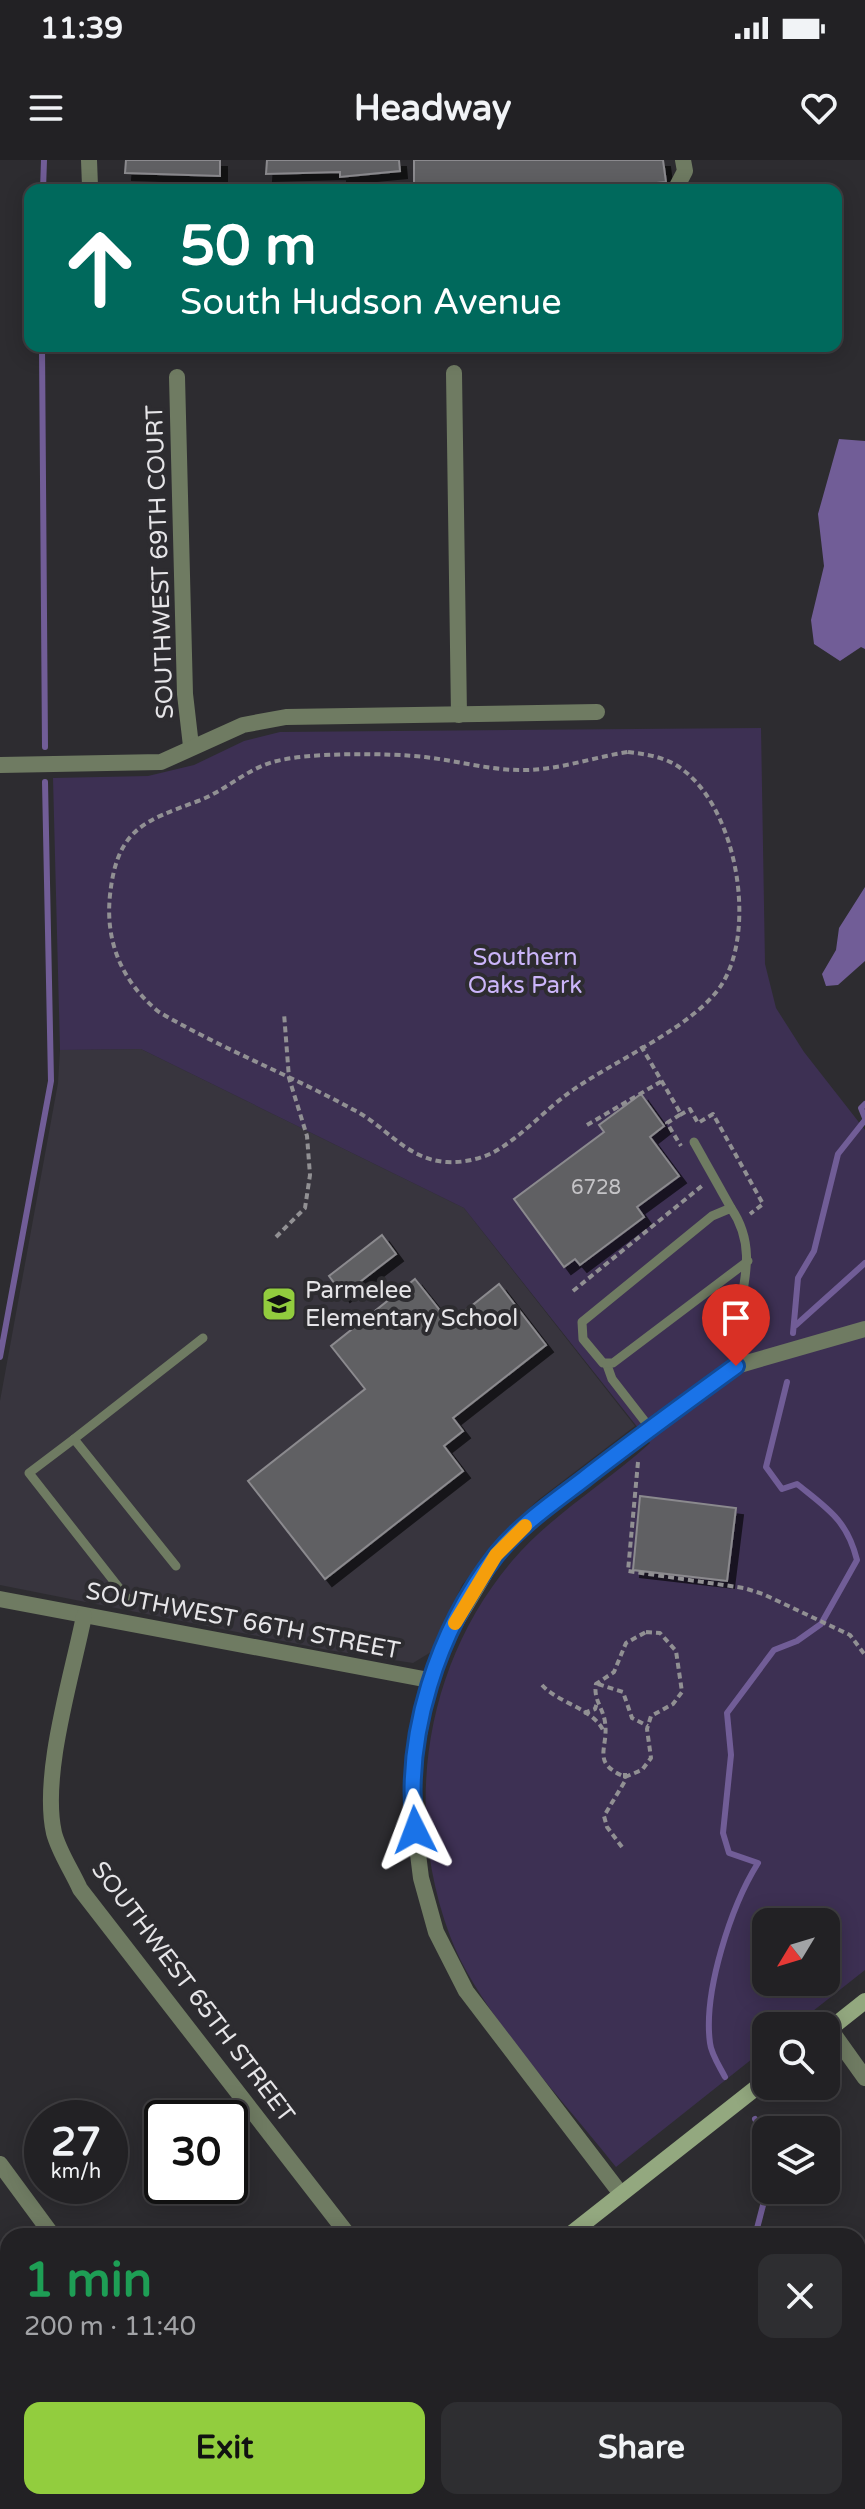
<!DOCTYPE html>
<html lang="en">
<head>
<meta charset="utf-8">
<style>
	:root { --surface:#222124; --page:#2e2e31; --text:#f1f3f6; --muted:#a2a3a6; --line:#3f3e41; --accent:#92cd3e }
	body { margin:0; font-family:"Varela Round",sans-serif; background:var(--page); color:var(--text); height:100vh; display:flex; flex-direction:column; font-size:30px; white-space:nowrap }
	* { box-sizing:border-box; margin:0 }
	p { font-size:26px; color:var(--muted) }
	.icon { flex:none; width:44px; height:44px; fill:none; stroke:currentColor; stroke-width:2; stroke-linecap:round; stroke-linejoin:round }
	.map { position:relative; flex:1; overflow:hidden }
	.drawer { position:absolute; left:0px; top:2068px; width:866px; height:282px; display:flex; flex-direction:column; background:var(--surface); border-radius:24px 24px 0 0; box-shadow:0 4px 20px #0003,0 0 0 2px var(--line) }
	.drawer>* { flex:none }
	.guide { position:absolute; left:24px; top:24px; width:818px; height:168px; border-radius:16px; box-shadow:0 4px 20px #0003,0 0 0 2px var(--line); background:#00695c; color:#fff; overflow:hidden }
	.needle { width:52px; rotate:232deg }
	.buttons { position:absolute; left:752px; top:1748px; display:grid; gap:16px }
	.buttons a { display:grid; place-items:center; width:88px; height:88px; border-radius:16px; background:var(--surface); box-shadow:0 4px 20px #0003,0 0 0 2px var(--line); font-size:40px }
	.speed { position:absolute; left:24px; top:1940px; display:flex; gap:16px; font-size:40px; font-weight:700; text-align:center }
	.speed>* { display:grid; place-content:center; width:104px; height:104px; border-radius:50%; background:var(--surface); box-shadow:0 4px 20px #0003,0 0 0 2px var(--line); line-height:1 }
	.speed small { font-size:20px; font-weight:400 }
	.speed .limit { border:4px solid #111; border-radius:12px; background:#fff; color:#111 }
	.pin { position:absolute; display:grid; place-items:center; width:68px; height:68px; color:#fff; margin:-82px -34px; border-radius:50% 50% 50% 0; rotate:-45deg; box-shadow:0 0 8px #0007 }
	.pin .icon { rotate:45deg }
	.me { position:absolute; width:88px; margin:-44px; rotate:357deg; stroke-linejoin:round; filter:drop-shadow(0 0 6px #0008) }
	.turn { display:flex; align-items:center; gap:28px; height:168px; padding:0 24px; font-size:36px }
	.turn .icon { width:104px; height:104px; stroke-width:2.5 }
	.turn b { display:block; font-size:56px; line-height:68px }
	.round { display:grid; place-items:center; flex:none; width:84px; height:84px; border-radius:16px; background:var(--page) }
	.headline { display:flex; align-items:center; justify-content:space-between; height:136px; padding:0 24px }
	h1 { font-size:48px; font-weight:800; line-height:60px; color:#1e9e55 }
	.cta { display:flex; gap:16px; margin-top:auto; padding:16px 24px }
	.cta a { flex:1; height:92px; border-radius:16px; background:var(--accent); color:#111; font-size:32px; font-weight:800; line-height:92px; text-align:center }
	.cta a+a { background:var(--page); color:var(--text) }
	.status { display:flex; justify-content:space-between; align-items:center; height:56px; padding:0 40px; background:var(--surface); direction:ltr }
	.status svg { height:22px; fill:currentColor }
	header { display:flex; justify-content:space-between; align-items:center; height:104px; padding:0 24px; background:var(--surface); font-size:36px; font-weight:800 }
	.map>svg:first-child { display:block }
	.built { fill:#38353e }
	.green { fill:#3d3053; fill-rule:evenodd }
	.water { fill:#715d97 }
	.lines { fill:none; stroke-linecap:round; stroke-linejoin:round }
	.stream { stroke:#715d97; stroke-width:6 }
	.building { fill:#616064; stroke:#8b8a8e; stroke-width:2; filter:url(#shadow) }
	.path { stroke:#919093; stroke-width:4; stroke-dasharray:6 4; stroke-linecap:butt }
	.service { stroke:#6f7b62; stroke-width:9 }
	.minor { stroke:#6f7b62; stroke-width:16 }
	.secondary { stroke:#93a87f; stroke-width:16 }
	.route-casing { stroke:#114b97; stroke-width:20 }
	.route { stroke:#1a73e8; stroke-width:14 }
	.slow { stroke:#f59e0b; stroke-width:14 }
	.labels { text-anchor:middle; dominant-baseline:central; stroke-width:8; stroke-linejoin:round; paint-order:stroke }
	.number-label { font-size:20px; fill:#c5c4c7 }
	.street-label { font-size:24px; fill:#e6e5e8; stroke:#2d2c30 }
	.park-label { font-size:24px; fill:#cbb5f9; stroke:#2d2c30 }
	.poi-label { font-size:24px; fill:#e6e5e8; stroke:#2d2c30; text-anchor:start }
</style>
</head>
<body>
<div class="status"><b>11:39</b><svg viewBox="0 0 49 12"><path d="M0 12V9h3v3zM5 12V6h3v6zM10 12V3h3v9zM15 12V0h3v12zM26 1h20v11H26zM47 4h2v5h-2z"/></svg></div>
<header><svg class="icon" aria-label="menu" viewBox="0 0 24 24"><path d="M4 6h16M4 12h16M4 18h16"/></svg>Headway<svg class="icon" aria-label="heart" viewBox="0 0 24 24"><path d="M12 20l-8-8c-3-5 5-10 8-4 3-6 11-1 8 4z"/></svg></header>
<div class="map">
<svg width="865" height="2349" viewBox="0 0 865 2349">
	<defs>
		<filter id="shadow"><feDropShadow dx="7" dy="7" stdDeviation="0" flood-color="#0009"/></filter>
	</defs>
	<rect width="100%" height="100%" fill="#2d2c30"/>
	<polygon class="built" points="141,889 464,1048 635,1266 538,1340 510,1367 462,1425 431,1492 413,1503 328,1490 0,1425 0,1241 58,923 60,890"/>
	<path class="green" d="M761 568 765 804 776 848 804 892 865 970V1810L794 1866H766V1888L616 2007C566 1943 477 1850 450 1776 403 1650 424 1505 512 1401 551 1355 605 1324 650 1283L464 1048 141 889 60 890 53 618 148 616 194 605 244 581 280 572ZM766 1762H826V1822H766Z"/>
	<g class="water">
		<polygon points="839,279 865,281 865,489 861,487 840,501 814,484 811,460 824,406 818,354"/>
		<polygon points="865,727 865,801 838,825 826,826 822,814 836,790 839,768"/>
	</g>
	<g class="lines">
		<g class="stream">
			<polyline points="43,30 44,0"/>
			<polyline points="42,186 45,587"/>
			<polyline points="865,944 861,948 865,958"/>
			<polyline points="796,1165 865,1103"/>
			<polyline points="793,1173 798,1118 814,1091 838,994 865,960"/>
			<polyline points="0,1197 51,921 45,622"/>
			<path d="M725 1917C720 1907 711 1894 710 1883 703 1832 731 1746 758 1703L729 1693 723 1673 731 1595 727 1553 774 1490 797 1481 821 1464 857 1400C847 1360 828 1349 797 1324L782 1329 766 1307 787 1222"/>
			<polyline points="755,1959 766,1981"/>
			<polyline points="755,2076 767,2030"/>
			<polyline points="725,2342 729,2349"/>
		</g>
	</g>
	<g class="building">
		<polygon points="126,0 220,0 220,16 125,13"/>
		<polygon points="267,0 399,0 400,11 340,17 340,12 266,14"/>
		<polygon points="414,0 663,0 666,22 598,29 597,23 506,29 414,28"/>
		<polygon points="641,934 664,966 650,977 679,1016 637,1047 644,1057 580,1105 575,1099 564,1107 514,1039 604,972 599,965"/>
		<polygon points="382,1075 396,1094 343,1135 329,1116"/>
		<polygon points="415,1119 450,1163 499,1124 546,1185 453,1258 463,1271 444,1286 463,1311 325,1419 248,1321 365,1229 331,1186"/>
		<polygon points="640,1336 736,1348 727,1421 633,1410"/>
	</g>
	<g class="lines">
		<g class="path">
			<path d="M628 592C644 594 660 596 674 604 736 639 758 767 722 824 696 866 613 901 570 932 545 950 521 977 494 992 480 999 463 1003 447 1002 407 1000 387 967 354 950 290 915 222 889 159 852 122 822 105 782 110 735 117 669 144 661 198 641 225 631 245 610 273 602 307 592 389 593 425 597 459 601 492 611 527 610 562 609 594 597 628 592Z"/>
			<polyline points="641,886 681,954 667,963 681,986"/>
			<polyline points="680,955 690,949 698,963 713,954 763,1044 750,1054"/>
			<polyline points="587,965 662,921"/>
			<polyline points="276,1077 305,1048 310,1015 307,976 289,918 284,853"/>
			<polyline points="573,1131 703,1025"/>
			<polyline points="638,1302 628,1411 744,1428 763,1434 850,1475 865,1495"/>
			<path d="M646 1472 660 1473 676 1491 682 1532 673 1544 651 1556 647 1569 651 1598 642 1610 625 1617C590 1602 609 1589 605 1562 603 1548 593 1539 596 1524L614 1512 626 1483Z"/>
			<polyline points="598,1524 623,1532 632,1558 648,1566"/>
			<path d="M542 1525C558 1543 592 1548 603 1570"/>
			<polyline points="584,1553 595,1549 597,1543"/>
			<polyline points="622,1687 607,1667 604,1656 625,1621 625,1613"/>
		</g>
		<g class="service">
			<polyline points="694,982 731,1048"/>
			<polyline points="607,1205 612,1219 650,1268"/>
			<path d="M736 1206C728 1149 767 1101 731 1048L712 1056 582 1162 583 1179 603 1203H613L748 1101"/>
			<polyline points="74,1279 203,1178"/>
			<polyline points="131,1443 29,1313 74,1279 176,1406"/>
			<polyline points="443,2342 449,2349"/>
		</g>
		<g class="minor">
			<polyline points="89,0 90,26 94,30"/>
			<polyline points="675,30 685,11 683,0"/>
			<polyline points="454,213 459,555"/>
			<polyline points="177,217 185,534 191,586"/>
			<polyline points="0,605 161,602 243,565 286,557 597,552"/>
			<polyline points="0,1439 429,1520 414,1602 412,1646 421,1718 436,1772 466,1831 621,2034"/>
			<path d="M84 1456C72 1516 41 1615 54 1673 59 1692 72 1711 80 1729L349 2076"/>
			<polyline points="429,1520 450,1472 496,1395 533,1358 736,1206 865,1169"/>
			<polyline points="830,1869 865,1918"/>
			<polyline points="0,2004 53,2076"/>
		</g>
		<g class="secondary">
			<polyline points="826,1872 865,1841"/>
			<polyline points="568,2076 766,1920"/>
			<polyline points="221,2349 230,2342"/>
		</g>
	</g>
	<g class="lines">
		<defs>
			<path id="route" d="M415 1670C403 1576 438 1470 496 1395 520 1365 554 1342 584 1319 634 1280 685 1243 736 1206"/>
		</defs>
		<use href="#route" class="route-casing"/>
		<use href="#route" class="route"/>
		<polyline class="slow" points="455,1463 496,1395 525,1366"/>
	</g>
	<defs>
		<symbol id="school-square" viewBox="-11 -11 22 22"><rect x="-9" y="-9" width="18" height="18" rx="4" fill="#92cd3e" stroke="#2d2c30"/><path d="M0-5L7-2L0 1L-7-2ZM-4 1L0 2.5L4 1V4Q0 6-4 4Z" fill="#111"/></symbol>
	</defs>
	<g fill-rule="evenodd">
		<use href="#school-square" x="259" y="1124" width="40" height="40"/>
	</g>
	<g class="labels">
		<g class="number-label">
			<text x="596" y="1028">6728</text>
		</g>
		<g class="street-label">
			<text transform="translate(160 402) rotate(-92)">SOUTHWEST 69TH COURT</text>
			<text transform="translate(243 1461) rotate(11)">SOUTHWEST 66TH STREET</text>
			<text transform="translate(193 1832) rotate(53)">SOUTHWEST 65TH STREET</text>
		</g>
		<g class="park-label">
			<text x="525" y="797">Southern<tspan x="525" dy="28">Oaks Park</tspan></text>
		</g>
		<g class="poi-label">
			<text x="305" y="1130">Parmelee<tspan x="305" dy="28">Elementary School</tspan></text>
		</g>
	</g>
</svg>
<div class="buttons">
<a><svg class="needle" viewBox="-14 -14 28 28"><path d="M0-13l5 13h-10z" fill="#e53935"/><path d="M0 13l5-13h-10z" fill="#a2a3a6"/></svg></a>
<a><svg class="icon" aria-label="search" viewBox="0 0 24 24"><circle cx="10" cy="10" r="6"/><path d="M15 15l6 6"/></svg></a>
<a><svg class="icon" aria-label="layers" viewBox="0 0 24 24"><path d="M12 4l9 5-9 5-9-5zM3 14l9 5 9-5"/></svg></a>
</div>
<div class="speed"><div>27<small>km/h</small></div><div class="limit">30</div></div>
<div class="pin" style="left:736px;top:1206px;background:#d93025"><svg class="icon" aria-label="arrive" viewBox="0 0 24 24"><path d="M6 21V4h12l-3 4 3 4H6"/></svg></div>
<svg class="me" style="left:415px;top:1670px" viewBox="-20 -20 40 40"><path d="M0-17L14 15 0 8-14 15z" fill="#1a73e8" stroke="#fff" stroke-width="4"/></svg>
<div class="guide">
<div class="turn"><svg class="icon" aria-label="ahead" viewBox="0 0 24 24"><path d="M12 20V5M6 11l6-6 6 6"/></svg><div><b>50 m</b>South Hudson Avenue</div></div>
</div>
<section class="drawer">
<div class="headline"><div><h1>1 min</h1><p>200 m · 11:40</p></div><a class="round"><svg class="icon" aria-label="close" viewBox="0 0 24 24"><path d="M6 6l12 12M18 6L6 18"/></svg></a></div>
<div class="cta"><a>Exit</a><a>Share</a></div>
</section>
</div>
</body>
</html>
